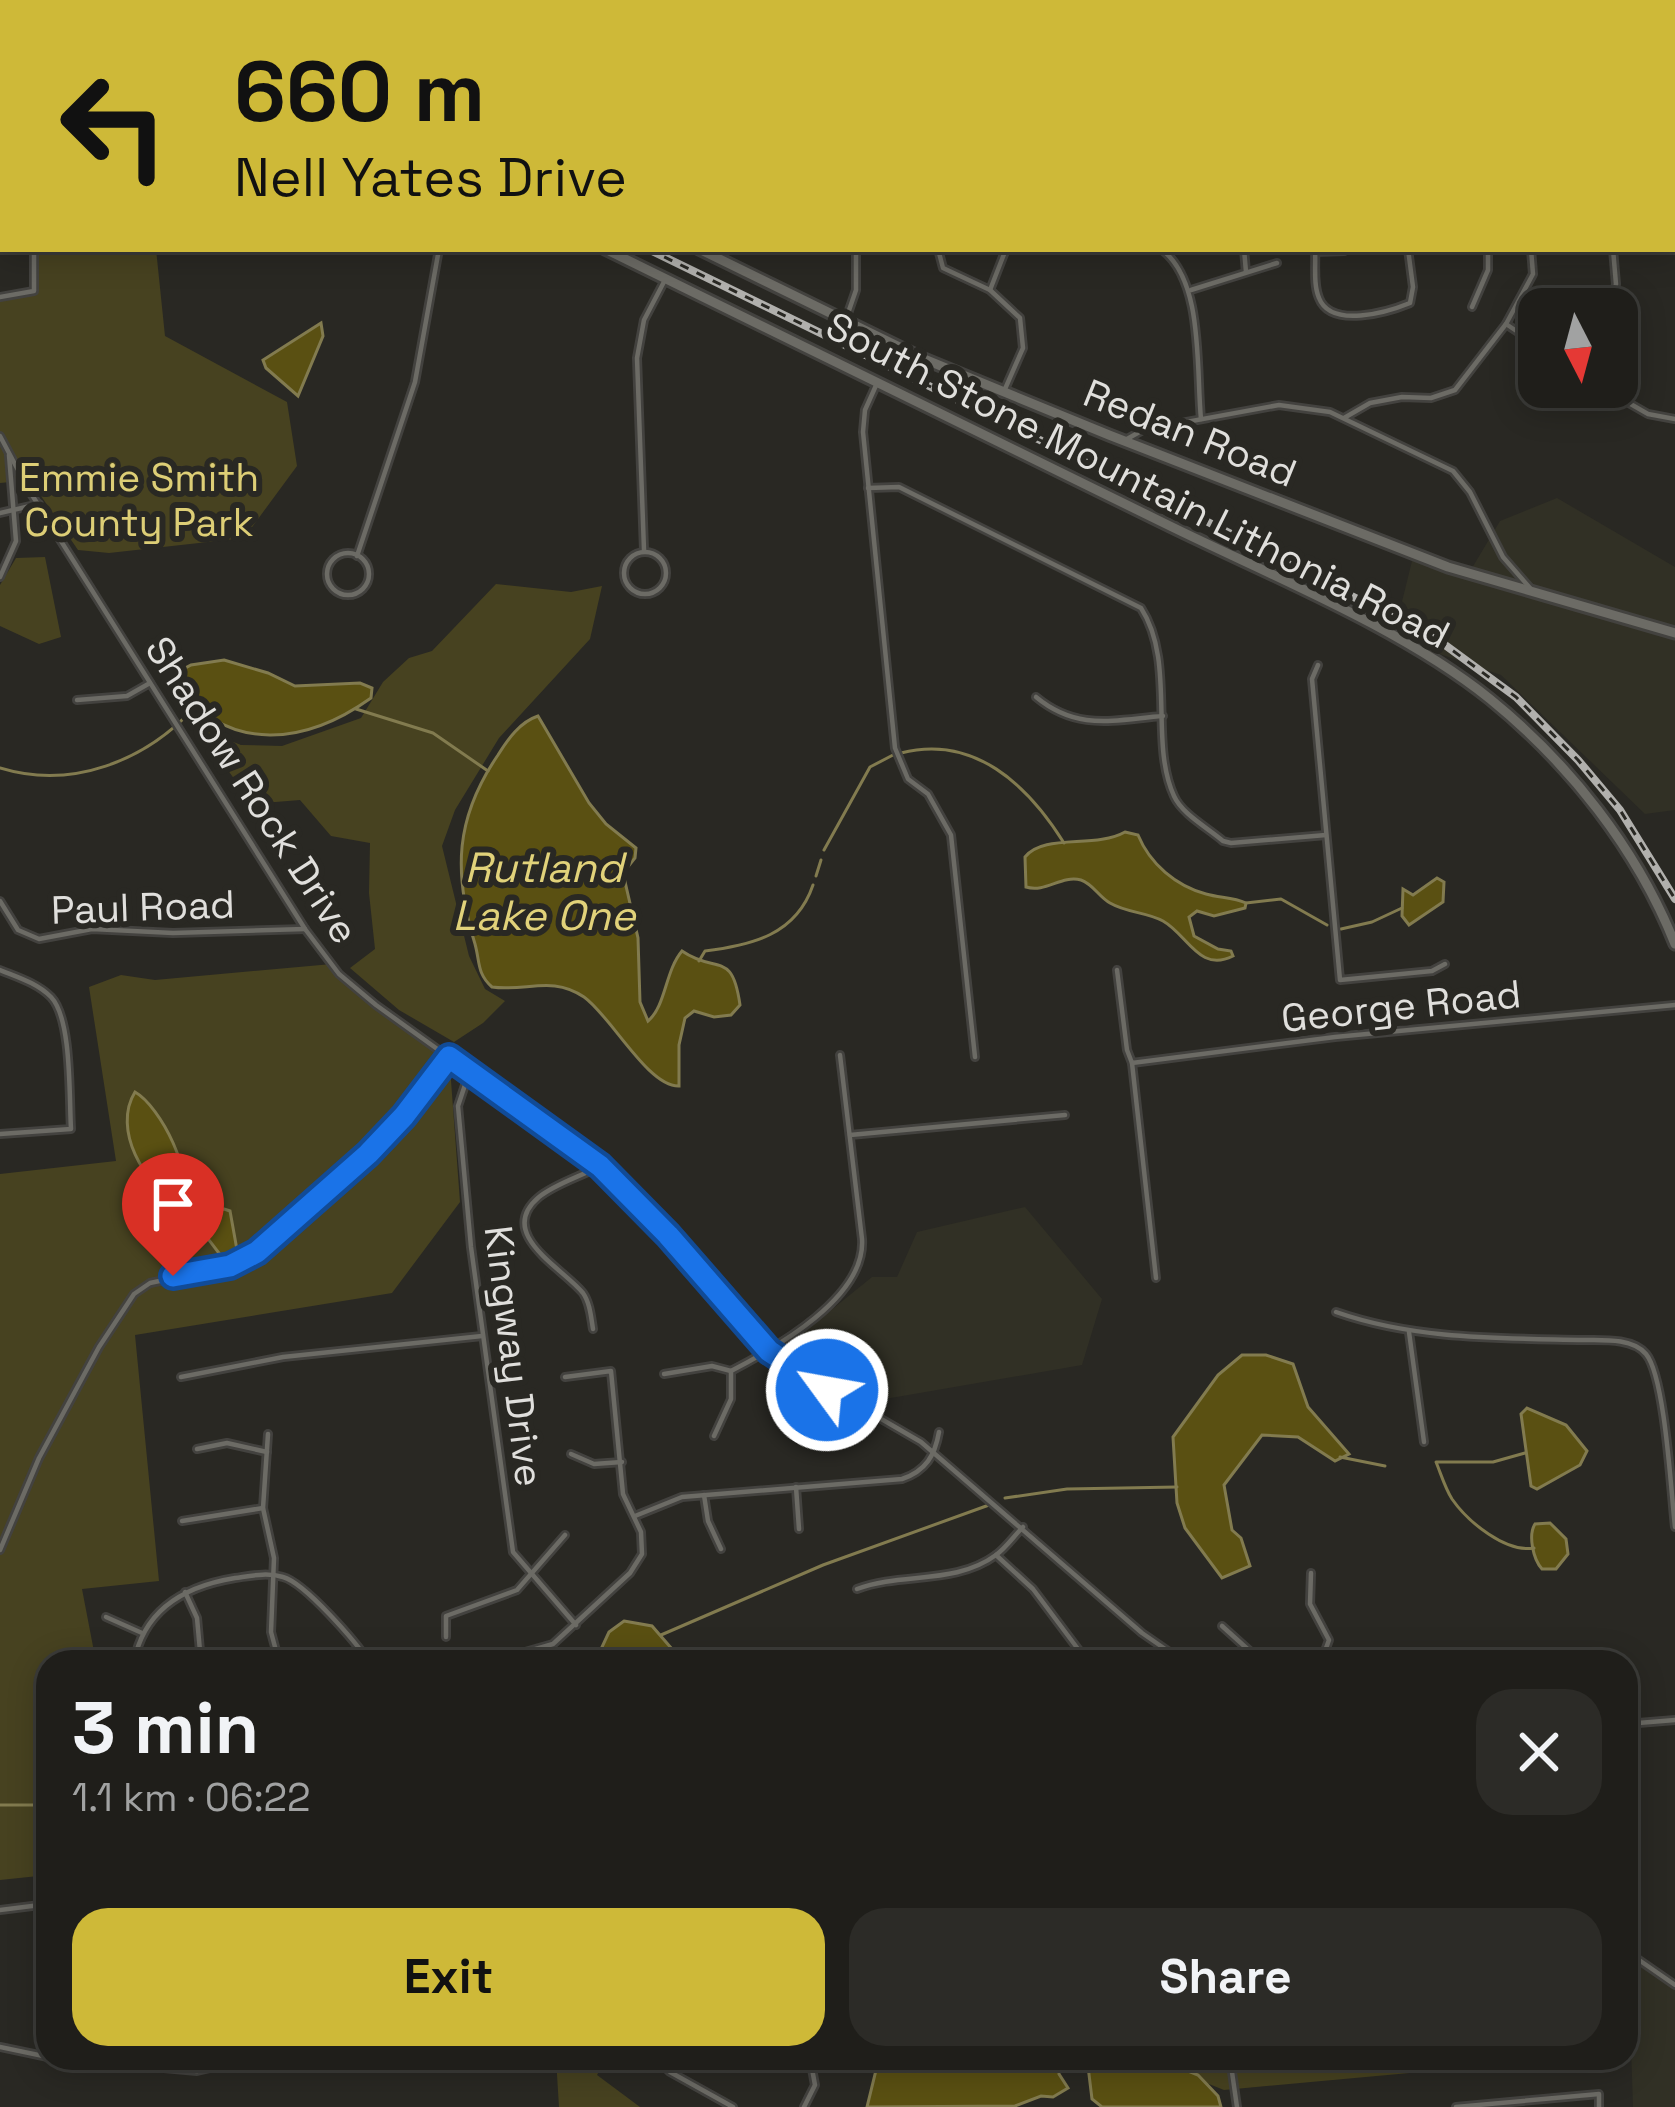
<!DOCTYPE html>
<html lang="en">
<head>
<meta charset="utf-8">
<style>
	:root { --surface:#1f1e1a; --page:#2c2b27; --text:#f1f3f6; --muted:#a1a2a2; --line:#3c3c39; --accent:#ceb938 }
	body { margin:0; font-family:"Space Grotesk",sans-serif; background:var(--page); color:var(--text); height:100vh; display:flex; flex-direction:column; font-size:45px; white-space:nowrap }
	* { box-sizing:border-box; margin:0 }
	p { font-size:39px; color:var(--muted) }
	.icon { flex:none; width:66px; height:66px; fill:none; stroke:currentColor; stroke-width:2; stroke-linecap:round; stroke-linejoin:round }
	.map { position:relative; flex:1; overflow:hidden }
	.sheet { position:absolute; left:36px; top:1650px; width:1602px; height:420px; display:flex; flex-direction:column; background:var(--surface); border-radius:36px; box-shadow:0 6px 30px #0003,0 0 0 3px var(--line) }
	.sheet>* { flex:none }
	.banner { position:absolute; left:0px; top:0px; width:1677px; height:252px; box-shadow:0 6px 30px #0003,0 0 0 3px var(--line); background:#ceb938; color:#111; overflow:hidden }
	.needle { width:78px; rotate:174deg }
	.fabs { position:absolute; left:1518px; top:288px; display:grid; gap:24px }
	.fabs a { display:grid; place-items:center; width:120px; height:120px; border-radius:24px; background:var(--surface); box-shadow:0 6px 30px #0003,0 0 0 3px var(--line); font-size:60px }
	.pin { position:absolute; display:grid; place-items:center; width:102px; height:102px; color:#fff; margin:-123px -51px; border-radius:50% 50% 50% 0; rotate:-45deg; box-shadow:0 0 12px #0007 }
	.pin .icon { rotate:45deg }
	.me { position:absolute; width:132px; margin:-66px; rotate:302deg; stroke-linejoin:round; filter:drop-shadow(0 0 9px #0008) }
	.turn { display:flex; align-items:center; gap:42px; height:252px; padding:0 36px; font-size:54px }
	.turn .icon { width:156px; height:156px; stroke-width:2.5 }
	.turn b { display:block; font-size:84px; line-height:102px }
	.round { display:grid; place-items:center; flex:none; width:126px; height:126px; border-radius:36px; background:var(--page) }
	.summary { display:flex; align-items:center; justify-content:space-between; height:204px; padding:0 36px }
	h1 { font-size:72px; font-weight:700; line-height:90px }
	.primary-button { display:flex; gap:24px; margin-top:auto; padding:24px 36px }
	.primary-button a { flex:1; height:138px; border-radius:36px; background:var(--accent); color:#111; font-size:48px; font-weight:700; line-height:138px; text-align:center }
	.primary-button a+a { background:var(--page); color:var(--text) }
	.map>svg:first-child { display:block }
	.built { fill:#313025 }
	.green { fill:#474220 }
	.water { fill:#5a5012; stroke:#827b4f; stroke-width:3 }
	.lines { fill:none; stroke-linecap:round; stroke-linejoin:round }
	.stream { stroke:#827b4f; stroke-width:3 }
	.minor-casing { stroke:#43423f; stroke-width:10 }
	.tertiary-casing { stroke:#43423f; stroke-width:14 }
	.secondary-casing { stroke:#43423f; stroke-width:15 }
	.minor { stroke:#6c6b65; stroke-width:4.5 }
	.tertiary { stroke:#6c6b65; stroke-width:8 }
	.secondary { stroke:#6c6b65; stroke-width:9 }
	.rail-casing { stroke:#b1b0ad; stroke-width:8 }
	.rail { stroke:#292823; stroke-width:3; stroke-dasharray:9; stroke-linecap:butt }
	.route-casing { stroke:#114b97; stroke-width:30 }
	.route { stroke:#1a73e8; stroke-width:21 }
	.labels { text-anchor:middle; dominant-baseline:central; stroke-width:12; stroke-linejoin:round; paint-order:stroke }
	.street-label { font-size:39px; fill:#e0dfdc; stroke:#292823 }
	.park-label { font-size:39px; fill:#ddce76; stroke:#292823 }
	.water-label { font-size:42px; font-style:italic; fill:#e1d27a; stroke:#292823 }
</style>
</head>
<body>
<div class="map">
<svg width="1675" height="2107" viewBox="0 0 1675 2107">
	<rect width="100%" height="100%" fill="#292823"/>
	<g class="built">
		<polygon points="1557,498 1675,567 1675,810 1645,814 1501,675 1393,638 1412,561 1472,568 1500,521"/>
		<polygon points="1025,1207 1102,1299 1082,1365 862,1403 774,1346 814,1324 872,1277 897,1277 917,1232"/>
		<polygon points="1628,1955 1675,1990 1675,2107 1633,2107"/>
	</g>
	<g class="green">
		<polygon points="34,249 156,249 165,336 287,402 297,466 244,538 109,553 78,550 30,480 0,483 0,296 38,291"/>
		<polygon points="45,557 61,637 39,644 0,626 0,585 16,558"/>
		<polygon points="496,584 571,592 602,586 590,639 499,738 455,810 442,846 469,956 485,989 505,1001 483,1023 454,1042 399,1010 350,968 375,949 369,893 370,843 331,836 300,800 252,804 198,728 241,745 282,746 361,718 383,682 409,658 432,651"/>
		<polygon points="332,964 430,1044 450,1067 460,1202 392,1293 135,1335 159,1581 82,1589 96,1662 48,1662 48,1875 0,1880 0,1174 116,1161 89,987 121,975 155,980"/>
		<polygon points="556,2058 606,2058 597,2075 640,2107 559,2107"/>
		<polygon points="1193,2058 1486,2058 1486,2066 1224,2090 1184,2074"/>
	</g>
	<g class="water">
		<polygon points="321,323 323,336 298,396 266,368 263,360"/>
		<path d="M224 660 268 673 295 686 360 683 372 688 371 698C305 745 232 753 177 688L178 672 191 665Z"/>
		<path d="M538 716 589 803 606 824 636 848 635 858 623 873 638 938 640 1002 648 1021C666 1006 665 971 682 951 717 975 732 949 740 1005L731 1015 714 1017 694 1011 685 1018 679 1045V1086C648 1087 611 1016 584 997 552 975 526 992 492 987 477 974 480 962 475 944 453 872 455 818 498 755 508 739 520 722 538 716Z"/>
		<path d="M1125 832 1138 835C1150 864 1176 886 1206 894 1220 898 1233 897 1246 903L1245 908 1214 916 1197 911 1189 917 1194 936 1218 949 1231 951 1233 956C1199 973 1188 935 1163 921 1147 912 1127 913 1110 903 1099 897 1093 884 1081 880 1061 875 1046 893 1026 887L1025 857C1044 833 1095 849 1125 832Z"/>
		<polygon points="1437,878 1444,882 1443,902 1409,925 1402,916 1403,889 1413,895"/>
		<path d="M135 1092C160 1106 197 1177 179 1203 144 1185 112 1129 135 1092Z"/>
		<path d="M224 1209 230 1211 237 1250 232 1265C219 1259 212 1239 199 1230L216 1212Z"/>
		<polygon points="1242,1355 1266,1355 1293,1364 1308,1407 1349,1454 1335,1461 1298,1437 1262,1435 1224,1485 1232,1530 1241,1538 1250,1566 1222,1578 1185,1528 1177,1503 1173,1437 1218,1375"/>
		<polygon points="1527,1408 1566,1425 1587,1451 1580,1465 1537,1489 1531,1486 1521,1414"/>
		<path d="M1550 1523 1566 1539 1568 1554 1556 1569H1542C1533 1559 1528 1535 1535 1524Z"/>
		<polygon points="624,1621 652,1626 672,1649 665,1662 595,1662 609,1632"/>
		<polygon points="874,2058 1059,2058 1059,2074 1068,2088 1053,2097 1041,2096 1015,2106 867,2107 877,2066"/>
		<polygon points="1087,2058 1194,2058 1187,2064 1179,2063 1178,2067 1198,2075 1218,2096 1221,2107 1102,2107 1092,2099"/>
	</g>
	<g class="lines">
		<g class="stream">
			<polyline points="1214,0 1217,3"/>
			<polyline points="356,709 433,733 488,771"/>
			<path d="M901 753C974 734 1028 785 1064 843"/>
			<path d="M0 768C72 790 145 761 194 708"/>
			<polyline points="824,850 870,767 893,755"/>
			<polyline points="816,876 821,860"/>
			<polyline points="1246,903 1281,899 1327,925"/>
			<polyline points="1341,929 1372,922 1402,908"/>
			<path d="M699 961 705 951C752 945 796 935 813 885"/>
			<path d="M1525 1453 1493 1462H1436C1441 1474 1445 1488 1452 1499 1468 1522 1506 1553 1534 1548"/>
			<polyline points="1340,1457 1385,1466"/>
			<polyline points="1005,1498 1067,1489 1177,1487"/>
			<polyline points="661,1635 823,1565 989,1505"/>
			<polyline points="0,1805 48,1805"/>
		</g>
		<defs>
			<g id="minor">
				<polyline points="310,0 310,3"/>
				<polyline points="795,0 797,3"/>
				<polyline points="985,0 985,3"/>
				<polyline points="1099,0 1106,0"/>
				<polyline points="1148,0 1157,3"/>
				<polyline points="1408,0 1411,3"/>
				<polyline points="1497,0 1499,3"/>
				<polyline points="744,3 745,0"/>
				<polyline points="1595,3 1597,0"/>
				<polyline points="1674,31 1675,30"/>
				<polyline points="938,249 943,268 990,290 1020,318 1023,348 1005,389"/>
				<path d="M1161 249C1204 280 1196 369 1201 419"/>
				<polyline points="1244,249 1246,272"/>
				<path d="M1315 249C1316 265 1313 284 1319 298 1331 329 1388 312 1410 303L1413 287 1408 249"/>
				<polyline points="1316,252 1344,251"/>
				<polyline points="990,290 1006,249"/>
				<polyline points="1191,290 1277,263"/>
				<polyline points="0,297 34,291 34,249"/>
				<polyline points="1472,307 1488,270 1488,249"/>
				<polyline points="1611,309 1616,284 1613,249"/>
				<polyline points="846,319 856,290 856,249"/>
				<polyline points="1506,324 1539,346"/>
				<polyline points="878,381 865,410 863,432 895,748 908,779 928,794 951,835 975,1057"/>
				<polyline points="1601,387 1648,414 1675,419"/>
				<polyline points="1344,418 1370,403 1402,397 1431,398 1455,390 1506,324 1533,274 1531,249"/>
				<polyline points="0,436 27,487 305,929 339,974 376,1005 600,1166 640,1204 776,1358 921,1442 1142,1633 1184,1662"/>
				<polyline points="1127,439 1143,430 1279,405 1330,412 1453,471 1470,492 1503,557 1530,588"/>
				<path d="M868 488 899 487 1141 608C1176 662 1149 742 1174 796 1182 814 1208 828 1223 841L1231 843 1326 835"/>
				<polyline points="0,513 39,504"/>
				<polyline points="644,550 637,358 644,320 666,278"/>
				<circle cx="645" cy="573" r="21"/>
				<circle cx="348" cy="574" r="21"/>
				<polyline points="357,556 415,382 439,249"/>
				<polyline points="0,577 16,541 9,455"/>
				<polyline points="1318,665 1312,679 1340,980 1432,971 1445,964"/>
				<path d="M1036 697C1077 731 1113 720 1163 716"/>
				<polyline points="77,700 127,696 150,683"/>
				<polyline points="0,901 18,930 39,939 92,929 173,933 305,929"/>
				<path d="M0 970C17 977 37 983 51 997 72 1019 69 1097 71 1129L0 1134"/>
				<polyline points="1117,970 1127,1050 1132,1063 1335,1037 1675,1005"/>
				<polyline points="1132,1063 1156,1278"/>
				<polyline points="469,1073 458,1106 471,1247 513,1552 576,1625"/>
				<polyline points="850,1135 1065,1115"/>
				<path d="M1336 1312C1416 1340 1501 1338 1584 1340 1603 1340 1633 1338 1646 1354 1665 1377 1671 1492 1675 1527"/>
				<path d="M593 1329C591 1317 590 1303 583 1293 563 1268 495 1234 539 1197 555 1184 579 1177 598 1167"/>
				<polyline points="1409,1332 1424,1442"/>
				<polyline points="664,1374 712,1366 731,1371"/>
				<polyline points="181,1377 283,1357 482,1336"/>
				<polyline points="268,1434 263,1508 274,1558 271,1632 279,1662"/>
				<path d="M714 1436 731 1399V1371C777 1347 866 1297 862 1239L840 1055"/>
				<polyline points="197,1449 227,1443 267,1452"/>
				<polyline points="571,1454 594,1464 622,1462"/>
				<polyline points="796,1487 799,1529"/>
				<polyline points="704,1495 708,1521 721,1549"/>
				<path d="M635 1516 682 1497 902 1479C926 1471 935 1455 939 1432"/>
				<polyline points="182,1521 263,1508"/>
				<polyline points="0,1550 39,1458 99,1347 134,1294 150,1283 230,1266 257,1252 368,1154 404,1116 449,1057"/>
				<polyline points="996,1555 1033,1589 1081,1653"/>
				<polyline points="1311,1573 1310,1604 1329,1640 1321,1662"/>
				<path d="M857 1589C902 1572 955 1585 996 1555 1006 1548 1014 1536 1023 1527"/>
				<polyline points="185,1592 197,1618 201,1662"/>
				<polyline points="106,1617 142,1633"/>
				<polyline points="1222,1626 1262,1662"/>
				<polyline points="446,1637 446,1616 517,1590 565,1535"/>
				<path d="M134 1662C144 1609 186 1586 235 1578 250 1576 267 1572 283 1577 305 1583 356 1642 369 1662"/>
				<polyline points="490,1662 553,1644 630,1573 642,1554 641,1532 623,1494 611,1371 565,1377"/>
				<polyline points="1626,1724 1675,1720"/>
				<polyline points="0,1910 48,1904"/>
				<polyline points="1626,1951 1675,1985"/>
				<polyline points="0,2047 48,2057"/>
				<polyline points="54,2058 197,2071 254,2058"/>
				<polyline points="656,2058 670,2072 733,2107"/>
				<polyline points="1230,2058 1237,2107"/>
				<polyline points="804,2107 815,2085 810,2058"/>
				<polyline points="1456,2107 1599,2094 1599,2107"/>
			</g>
			<polyline id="tertiary" points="680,3 682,0"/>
			<g id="secondary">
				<polyline points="0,53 3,53"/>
				<path d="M605 249C794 340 981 435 1170 526 1272 576 1402 628 1490 699 1569 763 1637 849 1675 944"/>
				<polyline points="699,249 924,359 1109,435 1448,567 1675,633"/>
			</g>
		</defs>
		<use href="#minor" class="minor-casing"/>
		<use href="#tertiary" class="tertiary-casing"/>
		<use href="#secondary" class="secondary-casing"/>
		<use href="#minor" class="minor"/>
		<use href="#tertiary" class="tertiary"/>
		<use href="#secondary" class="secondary"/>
		<defs>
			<g id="rail">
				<polyline points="0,80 3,79"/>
				<polyline points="648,249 1206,521 1441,642 1516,697 1578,760 1620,810 1675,899"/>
			</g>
		</defs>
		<use href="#rail" class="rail-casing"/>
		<use href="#rail" class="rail"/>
	</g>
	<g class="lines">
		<defs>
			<polyline id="route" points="173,1276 230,1266 257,1252 368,1154 404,1116 449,1057 600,1166 668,1235 769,1351 827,1390"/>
		</defs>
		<use href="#route" class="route-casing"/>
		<use href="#route" class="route"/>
	</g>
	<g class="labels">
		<g class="street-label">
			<text transform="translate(1190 433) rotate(22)">Redan Road</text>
			<text transform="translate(1138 480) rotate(27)">South Stone Mountain Lithonia Road</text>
			<text transform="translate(252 790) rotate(57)">Shadow Rock Drive</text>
			<text transform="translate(143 907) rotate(-2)">Paul Road</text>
			<text transform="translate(1401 1006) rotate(-6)">George Road</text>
			<text transform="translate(514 1356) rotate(83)">Kingway Drive</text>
		</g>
		<g class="park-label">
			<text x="139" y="477">Emmie Smith<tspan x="139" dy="45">County Park</tspan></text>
		</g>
		<g class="water-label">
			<text x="544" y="867">Rutland<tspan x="544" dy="48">Lake One</tspan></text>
		</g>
	</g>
</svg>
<div class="fabs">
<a><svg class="needle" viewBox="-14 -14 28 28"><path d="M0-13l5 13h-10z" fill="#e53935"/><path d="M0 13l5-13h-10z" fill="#a1a2a2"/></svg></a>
</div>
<div class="pin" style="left:173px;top:1276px;background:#d93025"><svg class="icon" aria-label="arrive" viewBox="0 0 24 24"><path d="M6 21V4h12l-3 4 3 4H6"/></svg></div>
<svg class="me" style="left:827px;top:1390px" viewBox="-20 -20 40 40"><circle r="17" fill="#1a73e8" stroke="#fff" stroke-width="3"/><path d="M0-11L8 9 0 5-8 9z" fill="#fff"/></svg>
<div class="banner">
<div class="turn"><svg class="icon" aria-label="left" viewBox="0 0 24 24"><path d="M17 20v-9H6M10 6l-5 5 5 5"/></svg><div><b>660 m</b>Nell Yates Drive</div></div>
</div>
<section class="sheet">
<div class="summary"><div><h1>3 min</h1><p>1.1 km · 06:22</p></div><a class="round"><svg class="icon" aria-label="close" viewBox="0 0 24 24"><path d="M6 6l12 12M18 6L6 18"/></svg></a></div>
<div class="primary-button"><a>Exit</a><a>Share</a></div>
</section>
</div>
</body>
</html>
